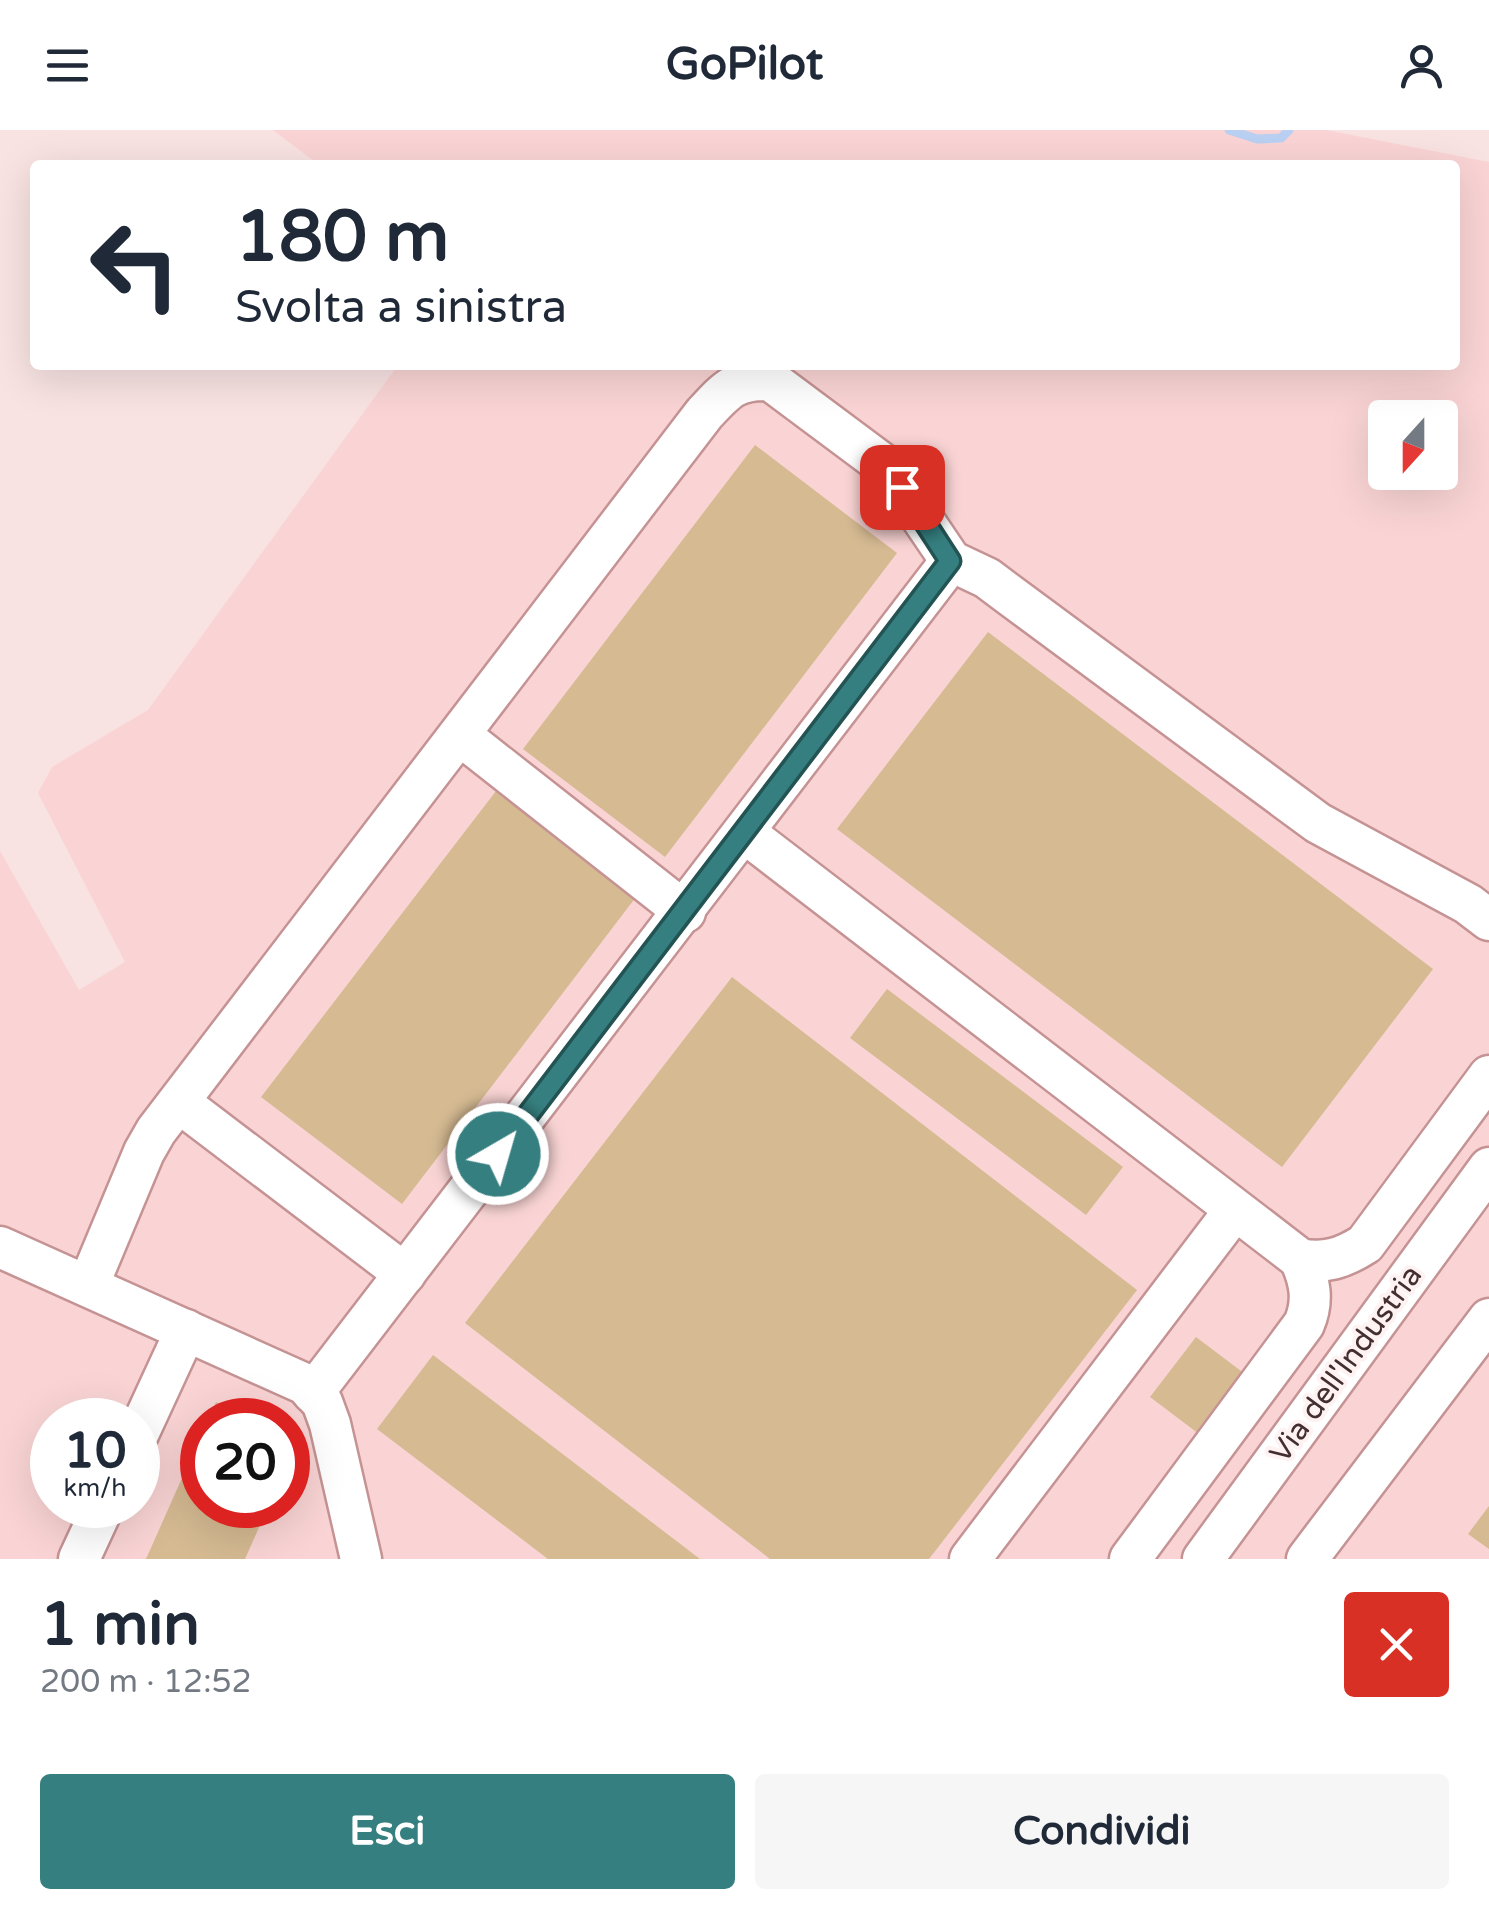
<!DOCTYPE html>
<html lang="it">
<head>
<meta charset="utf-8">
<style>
	:root { --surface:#fff; --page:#f6f6f7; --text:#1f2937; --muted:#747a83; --accent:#367f80 }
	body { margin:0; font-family:"Varela Round",sans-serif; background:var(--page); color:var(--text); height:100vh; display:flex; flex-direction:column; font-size:38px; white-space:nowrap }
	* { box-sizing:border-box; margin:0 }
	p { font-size:32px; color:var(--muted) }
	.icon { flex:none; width:55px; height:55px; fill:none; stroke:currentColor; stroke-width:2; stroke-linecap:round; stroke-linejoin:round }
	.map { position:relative; height:1429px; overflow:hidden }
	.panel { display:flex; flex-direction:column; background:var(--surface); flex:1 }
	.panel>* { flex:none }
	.top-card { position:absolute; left:30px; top:30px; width:1430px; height:210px; border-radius:10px; box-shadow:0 10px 40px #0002; background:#fff; color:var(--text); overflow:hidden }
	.needle { width:65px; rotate:201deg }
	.buttons { position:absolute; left:1368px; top:270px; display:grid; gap:20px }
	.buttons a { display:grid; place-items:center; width:90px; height:90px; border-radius:10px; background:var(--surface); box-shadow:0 10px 40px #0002; font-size:50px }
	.speed { position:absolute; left:30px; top:1268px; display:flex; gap:20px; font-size:50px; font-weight:700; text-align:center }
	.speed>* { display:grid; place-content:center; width:130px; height:130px; border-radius:50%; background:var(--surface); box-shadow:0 10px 40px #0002; line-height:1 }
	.speed small { font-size:25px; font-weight:400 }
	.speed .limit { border:15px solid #d22; background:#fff; color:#111 }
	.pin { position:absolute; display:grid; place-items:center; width:85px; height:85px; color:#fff; margin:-42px; border-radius:20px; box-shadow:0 5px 15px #0006 }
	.me { position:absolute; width:110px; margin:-55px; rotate:38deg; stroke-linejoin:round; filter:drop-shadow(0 0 8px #0008) }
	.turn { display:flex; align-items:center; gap:35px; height:210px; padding:0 40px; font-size:45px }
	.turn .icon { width:130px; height:130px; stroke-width:2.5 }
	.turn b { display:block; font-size:70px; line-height:85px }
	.round { display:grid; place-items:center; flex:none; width:105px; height:105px; border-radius:10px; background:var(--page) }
	.headline { display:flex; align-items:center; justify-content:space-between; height:170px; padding:0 40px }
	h1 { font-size:60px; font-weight:700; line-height:75px }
	.primary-button { display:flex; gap:20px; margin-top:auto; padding:20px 40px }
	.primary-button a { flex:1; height:115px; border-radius:10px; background:var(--accent); color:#fff; font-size:40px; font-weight:700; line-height:115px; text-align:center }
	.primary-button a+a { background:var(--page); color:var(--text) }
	header { display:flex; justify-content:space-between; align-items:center; height:130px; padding:0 40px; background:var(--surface); font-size:45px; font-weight:700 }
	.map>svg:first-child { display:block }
	.built { fill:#fad4d4; fill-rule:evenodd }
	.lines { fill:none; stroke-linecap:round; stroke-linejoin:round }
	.stream { stroke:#b9d0f2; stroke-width:9 }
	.building { fill:#d5ba92 }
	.minor-casing { stroke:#c59394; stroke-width:45 }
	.minor { stroke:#fff; stroke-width:40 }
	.route-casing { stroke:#235353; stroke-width:25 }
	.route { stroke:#367f80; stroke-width:18 }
	.labels { text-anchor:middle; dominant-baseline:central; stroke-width:8; stroke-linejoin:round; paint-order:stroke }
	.street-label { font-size:30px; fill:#432f2f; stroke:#fef2f2 }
</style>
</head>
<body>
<header><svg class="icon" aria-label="menu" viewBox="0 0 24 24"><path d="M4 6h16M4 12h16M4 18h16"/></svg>GoPilot<svg class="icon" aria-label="person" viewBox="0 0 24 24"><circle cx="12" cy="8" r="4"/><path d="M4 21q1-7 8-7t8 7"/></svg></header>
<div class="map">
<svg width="1489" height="1429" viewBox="0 0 1489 1429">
	<rect width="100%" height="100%" fill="#f8e2e2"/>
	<path class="built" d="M273 0H1326L1489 32V1429H0V721L79 860 125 832 38 663 52 637 148 580 398 235H1455V35H319ZM1385 288H1440V342H1385ZM52 1290H138V1375H52ZM202 1290H288V1375H202Z"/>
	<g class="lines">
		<polyline class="stream" points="1229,0 1257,9 1281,8 1289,0"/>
	</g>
	<g class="building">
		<polygon points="755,315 897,423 665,727 523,619"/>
		<polygon points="988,502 1433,839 1282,1037 837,699"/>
		<polygon points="496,661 636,767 402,1074 261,967"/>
		<polygon points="732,847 1137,1160 929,1429 770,1429 465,1193"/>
		<polygon points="887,859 1123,1037 1086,1085 850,908"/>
		<polygon points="1196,1207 1249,1247 1203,1307 1150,1267"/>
		<polygon points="433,1225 700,1429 548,1429 377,1299"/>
		<polygon points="216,1272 256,1290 208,1290"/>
		<polygon points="202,1303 202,1375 269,1375 245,1429 146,1429"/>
		<polygon points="288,1304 299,1309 288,1334"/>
		<polygon points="1489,1376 1489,1419 1468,1404"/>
	</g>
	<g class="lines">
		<defs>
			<g id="minor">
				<polyline points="460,605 685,782"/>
				<path d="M745 703 1300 1129C1325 1134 1343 1128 1365 1114L1489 946"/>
				<polyline points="180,973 405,1144"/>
				<polyline points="0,1117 305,1254 322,1272 330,1294 361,1429"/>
				<path d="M88 1156 144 1022 156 1001 704 284C727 259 735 249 770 250L888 338 951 431 987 448 1011 466 1318 693 1468 774 1489 790"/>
				<polyline points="313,1263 951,431"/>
				<polyline points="138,1304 186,1200"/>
				<polyline points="79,1429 104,1375"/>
				<polyline points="970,1429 1234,1081"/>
				<path d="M1130 1429 1304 1194C1314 1171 1310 1151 1300 1129"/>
				<polyline points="1203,1429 1489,1038"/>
				<polyline points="1307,1429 1489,1189"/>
			</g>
		</defs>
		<use href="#minor" class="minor-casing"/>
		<use href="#minor" class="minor"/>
	</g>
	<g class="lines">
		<defs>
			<polyline id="route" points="498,1024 950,431 902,357"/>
		</defs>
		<use href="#route" class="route-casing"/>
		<use href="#route" class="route"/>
	</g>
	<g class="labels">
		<g class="street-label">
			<text transform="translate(1346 1234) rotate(-54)">Via dell'Industria</text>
		</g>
	</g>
</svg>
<div class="buttons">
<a><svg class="needle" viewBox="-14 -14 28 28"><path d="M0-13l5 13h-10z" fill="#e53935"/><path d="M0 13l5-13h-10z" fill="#747a83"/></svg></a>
</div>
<div class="speed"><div>10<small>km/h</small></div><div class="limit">20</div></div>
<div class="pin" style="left:902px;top:357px;background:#d93025"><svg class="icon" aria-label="arrive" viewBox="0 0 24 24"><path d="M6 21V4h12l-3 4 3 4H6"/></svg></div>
<svg class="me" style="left:498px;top:1024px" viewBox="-20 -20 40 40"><circle r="17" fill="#367f80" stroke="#fff" stroke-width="3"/><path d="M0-11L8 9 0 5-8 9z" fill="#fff"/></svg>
<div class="top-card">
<div class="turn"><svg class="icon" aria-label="left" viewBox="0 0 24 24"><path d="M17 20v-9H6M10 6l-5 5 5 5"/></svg><div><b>180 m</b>Svolta a sinistra</div></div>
</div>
</div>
<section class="panel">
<div class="headline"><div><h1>1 min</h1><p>200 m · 12:52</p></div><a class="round" style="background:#d93025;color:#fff"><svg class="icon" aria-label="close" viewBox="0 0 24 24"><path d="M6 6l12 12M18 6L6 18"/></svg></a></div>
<div class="primary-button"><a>Esci</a><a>Condividi</a></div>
</section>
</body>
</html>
